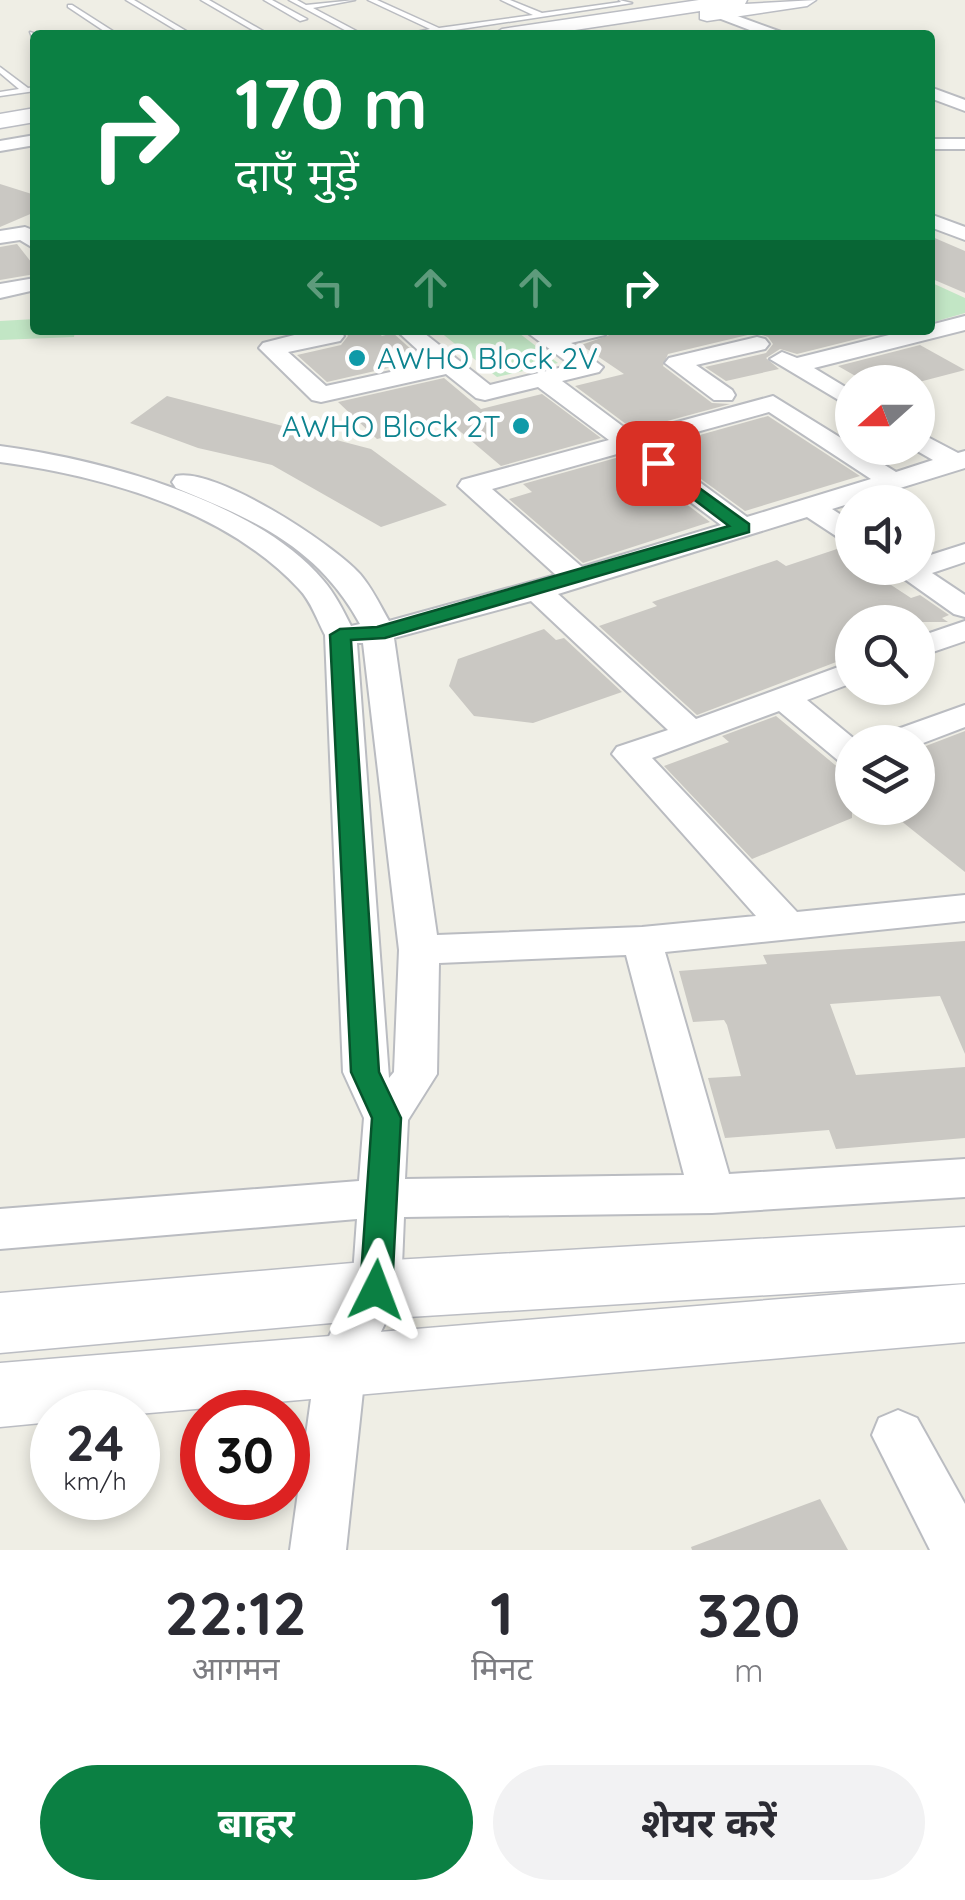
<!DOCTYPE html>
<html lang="hi">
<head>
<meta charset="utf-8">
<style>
	:root { --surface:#fff; --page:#f2f2f3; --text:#2b2b33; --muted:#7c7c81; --accent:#0b8043 }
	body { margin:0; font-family:Quicksand,"Noto Sans Devanagari",sans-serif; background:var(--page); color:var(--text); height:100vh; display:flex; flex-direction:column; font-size:38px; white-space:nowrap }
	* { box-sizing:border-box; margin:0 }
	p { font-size:32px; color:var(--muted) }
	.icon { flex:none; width:55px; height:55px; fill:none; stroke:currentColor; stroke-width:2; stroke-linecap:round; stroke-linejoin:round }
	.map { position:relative; height:1550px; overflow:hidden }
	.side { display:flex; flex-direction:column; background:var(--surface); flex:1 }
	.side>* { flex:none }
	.banner { position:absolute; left:30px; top:30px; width:905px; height:305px; border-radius:10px; box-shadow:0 5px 15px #0003; background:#0b8043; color:#fff; overflow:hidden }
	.needle { width:65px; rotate:249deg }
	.buttons { position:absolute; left:835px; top:365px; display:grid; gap:20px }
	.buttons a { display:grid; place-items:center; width:100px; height:100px; border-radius:50%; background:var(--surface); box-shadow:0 5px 15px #0003; font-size:50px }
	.speed { position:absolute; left:30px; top:1390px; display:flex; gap:20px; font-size:50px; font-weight:700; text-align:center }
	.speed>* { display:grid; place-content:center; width:130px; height:130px; border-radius:50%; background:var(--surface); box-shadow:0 5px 15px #0003; line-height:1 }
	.speed small { font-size:25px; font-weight:400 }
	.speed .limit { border:15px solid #d22; background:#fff; color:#111 }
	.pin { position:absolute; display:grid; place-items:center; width:85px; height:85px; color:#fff; margin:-42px; border-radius:20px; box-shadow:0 5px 15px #0006 }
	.me { position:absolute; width:110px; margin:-55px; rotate:3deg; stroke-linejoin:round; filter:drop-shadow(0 0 8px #0008) }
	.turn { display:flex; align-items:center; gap:35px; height:210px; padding:0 40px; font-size:45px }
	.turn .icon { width:130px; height:130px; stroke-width:2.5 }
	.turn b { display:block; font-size:70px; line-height:85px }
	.lanes { display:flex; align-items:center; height:95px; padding:0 40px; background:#0003; justify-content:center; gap:50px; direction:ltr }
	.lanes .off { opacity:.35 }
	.eta { display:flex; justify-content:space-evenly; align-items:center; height:170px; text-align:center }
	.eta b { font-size:60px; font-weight:700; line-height:70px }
	.action { display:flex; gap:20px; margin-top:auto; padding:20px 40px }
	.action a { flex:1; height:115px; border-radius:60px; background:var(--accent); color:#fff; font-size:40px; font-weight:700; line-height:115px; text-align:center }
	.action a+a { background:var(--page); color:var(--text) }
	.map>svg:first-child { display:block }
	.green { fill:#c2e6c5 }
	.building { fill:#cac8c3 }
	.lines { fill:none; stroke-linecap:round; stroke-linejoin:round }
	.lane-casing { stroke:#babcc1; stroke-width:3 }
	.street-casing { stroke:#babcc1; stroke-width:4 }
	.secondary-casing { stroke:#bbbdc3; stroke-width:3 }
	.lane { fill:#fff; fill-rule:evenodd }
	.street { fill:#fff; fill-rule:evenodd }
	.secondary { fill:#fff; fill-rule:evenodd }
	.route { fill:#0b8043; stroke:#07532c; stroke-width:2.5 }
	.culture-dot { fill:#0f9aa8; stroke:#fff; stroke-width:4 }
	.labels { text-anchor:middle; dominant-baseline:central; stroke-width:9; stroke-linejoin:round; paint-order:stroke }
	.far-culture-label { font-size:30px; fill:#0d838f; stroke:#fff; text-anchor:start }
</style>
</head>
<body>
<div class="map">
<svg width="965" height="1550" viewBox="0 0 965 1550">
	<rect width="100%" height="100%" fill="#efeee5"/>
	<g class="green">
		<polygon points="930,282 965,298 965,313 930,323"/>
		<polygon points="35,319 35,330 75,330 74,337 0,340 0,321"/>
		<polygon points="449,330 515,330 558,363 497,377 440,332"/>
	</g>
	<g class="building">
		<polygon points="0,184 35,195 35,212 0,227"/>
		<polygon points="930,236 965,251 965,293 930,278"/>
		<polygon points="17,244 35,267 35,274 0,280 0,247"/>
		<polygon points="344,330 375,330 382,336 393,333 423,360 327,382 297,355 341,345 348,336"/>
		<polygon points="624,330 893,330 797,354 780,349 766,358 779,369 726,381 705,367 766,353 773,344 768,337 756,333 668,354 663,366 712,403 730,404 634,430 575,386 624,374 581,345"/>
		<polygon points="920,345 965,370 919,382 866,382 838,366"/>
		<polygon points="444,378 481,409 542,394 601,438 501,466 449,422 377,439 338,402"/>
		<polygon points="167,396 371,449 447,505 381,527 272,465 198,448 130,423"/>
		<polygon points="768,416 860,476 745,511 657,447"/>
		<polygon points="623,456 710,522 583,563 509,499 532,492 523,484"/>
		<polygon points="837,549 852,559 852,568 865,568 911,598 920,595 949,615 942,618 948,622 852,622 852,656 697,715 599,626 657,606 652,602 777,560 786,566"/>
		<polygon points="544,629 556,640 564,638 622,692 533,723 474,716 449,686 458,659"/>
		<polygon points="776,716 852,779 852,818 752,859 664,766 729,742 722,736"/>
		<polygon points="965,731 965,872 885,808 918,808 918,749"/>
		<polygon points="965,941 965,1054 940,996 830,1004 856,1075 965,1067 965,1138 836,1149 829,1130 725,1138 708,1078 741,1076 727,1025 724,1020 693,1022 679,971 767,964 763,955"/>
		<polygon points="820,1499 848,1550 692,1550 691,1547"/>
	</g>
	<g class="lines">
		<defs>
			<g id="lane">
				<polygon points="126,0 134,0 193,35 184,35"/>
				<polygon points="201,0 209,0 270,35 261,35"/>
				<polygon points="264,0 272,0 307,19 300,21"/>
				<polygon points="289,0 297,0 306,5 355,0 313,8 364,35 354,35"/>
				<polygon points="368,0 377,0 439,28 533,15 501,0 510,0 542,13 621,2 619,0 632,3 422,35 403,35 430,29"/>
				<polygon points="68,5 72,5 119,35 110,35 68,7"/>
				<polygon points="30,32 39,35 32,37"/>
				<polygon points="0,67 28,88 35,87 35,91 0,96 0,92 19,89 0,73"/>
			</g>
			<g id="street">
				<polygon points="718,9 781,32 783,35 763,35 713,16 711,13"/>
				<polygon points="930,87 965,100 965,111 930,98"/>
				<polygon points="35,135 35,145 0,151 0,141"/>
				<rect x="930" y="139" width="35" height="10"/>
				<polygon points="930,214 965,227 965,240 930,227"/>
				<polygon points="25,227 35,231 35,249 20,240 0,243 0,231"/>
				<polygon points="35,278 35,290 0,298 0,284"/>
				<polygon points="965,316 965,330 814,368 852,391 852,408 770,359 782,352 797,358 909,330 930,330 930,325"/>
				<path d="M314 330H339L344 336 340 341 288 352 326 386 432 363 396 330H425L424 333 490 385 571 365 524 330 555 333 608 330 605 335 571 343 603 367 599 372 562 381 633 434 773 396 896 472 933 460 912 448H918V432L958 453 965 451V468L832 509 852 522V542L842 540 807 517 558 594 696 719 852 662V683L807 700 858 742H852V765L840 762 779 711 652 758 797 912 965 895V921L665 952 729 1174 965 1159V1197L712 1213 404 1217 401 1290 366 1363 346 1550H290L316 1363 352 1289 357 1219 0 1249V1209L359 1181 364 1118 343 1072 325 635C317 620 311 601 299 589 226 510 103 476 0 462V446C99 459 257 501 323 580 335 594 343 610 351 626L360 624C318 547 255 520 176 488L172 482 176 476C216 467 333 544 360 574 372 588 380 605 389 621L556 575 458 486 462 480 609 440 538 387 485 400 476 398 446 374 321 402 312 400 259 348 263 343ZM769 412 871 479 747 517 649 445ZM624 452 721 525 582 567 492 489ZM531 601 668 730 617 747 612 754 756 916 642 927 437 935 394 638ZM357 643H363L399 950 394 1072 389 1078ZM626 955 684 1175 405 1179 408 1120 437 1074 439 963Z"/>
				<polygon points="757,337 765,339 769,344 765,349 696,365 732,390 735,395 732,400 714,400 665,363 669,358"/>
				<polygon points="965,544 965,562 932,573 965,595 965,617 954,614 889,568 918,568 918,559"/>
				<polygon points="965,621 965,641 918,657 918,637"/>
				<polygon points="965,705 965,727 918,745 876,742 881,735"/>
				<polygon points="898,1410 917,1418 965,1504 965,1550 930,1550 872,1435 879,1418"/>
			</g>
			<g id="secondary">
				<polygon points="699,0 747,0 745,4 816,0 807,6 707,21 700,19 700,11 542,35 492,35 502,29"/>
				<polygon points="35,108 35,122 0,128 0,114"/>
				<polygon points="965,1227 965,1283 376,1319 0,1353 0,1293 376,1261"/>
				<polygon points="965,1284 965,1342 138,1414 52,1412 52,1422 0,1427 0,1363"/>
			</g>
		</defs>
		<use href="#lane" class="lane-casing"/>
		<use href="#street" class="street-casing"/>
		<use href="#secondary" class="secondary-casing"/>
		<use href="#lane" class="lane"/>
		<use href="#street" class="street"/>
		<use href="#secondary" class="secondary"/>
	</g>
	<polygon class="route" points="658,458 749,524 749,532 385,638 351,640 379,1072 401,1118 392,1290 388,1300 376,1304 365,1300 360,1290 372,1118 351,1072 330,635 340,629 377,627 729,526 651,467 649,463"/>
	<g class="culture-dot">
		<circle cx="357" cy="358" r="10"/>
		<circle cx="521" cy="426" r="10"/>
	</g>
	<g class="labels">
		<g class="far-culture-label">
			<text x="377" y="358">AWHO Block 2V</text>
			<text x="501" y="426" text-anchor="end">AWHO Block 2T</text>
		</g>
	</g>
</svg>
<div class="buttons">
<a><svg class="needle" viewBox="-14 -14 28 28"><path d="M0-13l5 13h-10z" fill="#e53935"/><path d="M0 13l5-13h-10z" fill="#7c7c81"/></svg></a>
<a><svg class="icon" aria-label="sound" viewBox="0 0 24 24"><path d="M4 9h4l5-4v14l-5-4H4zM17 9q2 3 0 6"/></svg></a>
<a><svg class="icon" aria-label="search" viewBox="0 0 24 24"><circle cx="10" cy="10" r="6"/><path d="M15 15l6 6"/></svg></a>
<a><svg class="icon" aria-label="layers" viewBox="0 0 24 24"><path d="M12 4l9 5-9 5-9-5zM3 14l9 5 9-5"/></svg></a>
</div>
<div class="speed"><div>24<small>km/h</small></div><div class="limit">30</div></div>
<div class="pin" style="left:658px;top:463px;background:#d93025"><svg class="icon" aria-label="arrive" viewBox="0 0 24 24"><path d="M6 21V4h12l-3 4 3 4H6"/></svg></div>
<svg class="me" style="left:376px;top:1290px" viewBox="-20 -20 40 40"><path d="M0-17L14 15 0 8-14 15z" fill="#0b8043" stroke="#fff" stroke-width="4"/></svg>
<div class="banner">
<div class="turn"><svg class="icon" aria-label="right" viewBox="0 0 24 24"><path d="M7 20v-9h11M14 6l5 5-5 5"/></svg><div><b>170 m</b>दाएँ मुड़ें</div></div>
<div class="lanes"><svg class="icon off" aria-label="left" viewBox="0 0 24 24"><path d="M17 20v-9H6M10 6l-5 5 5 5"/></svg><svg class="icon off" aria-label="ahead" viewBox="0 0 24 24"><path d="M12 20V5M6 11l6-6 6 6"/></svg><svg class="icon off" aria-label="ahead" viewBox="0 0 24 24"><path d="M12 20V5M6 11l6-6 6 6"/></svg><svg class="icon" aria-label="right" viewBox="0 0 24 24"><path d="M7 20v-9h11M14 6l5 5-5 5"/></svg></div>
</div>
</div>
<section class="side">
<div class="eta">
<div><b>22:12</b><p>आगमन</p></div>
<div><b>1</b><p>मिनट</p></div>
<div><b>320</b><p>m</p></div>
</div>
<div class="action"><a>बाहर</a><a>शेयर करें</a></div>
</section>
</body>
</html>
